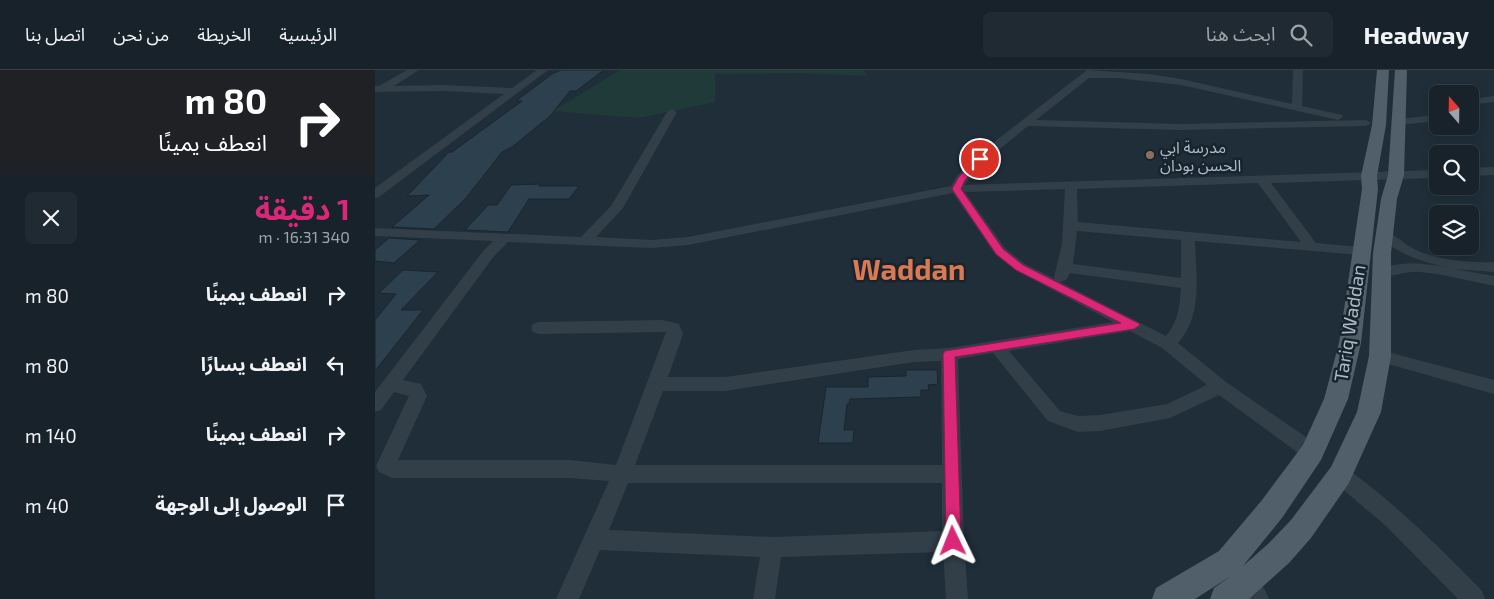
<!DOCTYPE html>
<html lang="ar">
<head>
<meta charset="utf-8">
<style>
	:root { --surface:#17222b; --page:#202a33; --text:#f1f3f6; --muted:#9ea4a9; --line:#363f47; --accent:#db2777 }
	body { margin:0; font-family:"Exo 2","Noto Sans Arabic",sans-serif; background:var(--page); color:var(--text); direction:rtl; height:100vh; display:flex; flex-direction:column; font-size:19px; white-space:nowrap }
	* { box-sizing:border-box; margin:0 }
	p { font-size:16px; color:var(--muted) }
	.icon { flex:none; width:28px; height:28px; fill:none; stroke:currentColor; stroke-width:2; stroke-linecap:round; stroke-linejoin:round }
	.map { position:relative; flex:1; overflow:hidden; direction:ltr }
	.panel { display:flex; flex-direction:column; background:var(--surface); width:375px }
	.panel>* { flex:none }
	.top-card { background:#202124; color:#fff; overflow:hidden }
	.needle { width:32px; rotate:340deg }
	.controls { position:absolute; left:1054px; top:15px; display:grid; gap:10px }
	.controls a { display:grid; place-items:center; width:50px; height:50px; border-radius:8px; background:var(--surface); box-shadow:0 2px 8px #0003,0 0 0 1px var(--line); font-size:25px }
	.pin { position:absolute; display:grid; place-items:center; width:42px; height:42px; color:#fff; margin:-21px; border:2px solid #fff; border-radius:50%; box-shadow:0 1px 5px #0007 }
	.me { position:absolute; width:55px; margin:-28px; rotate:358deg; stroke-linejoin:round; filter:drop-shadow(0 0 4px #0008) }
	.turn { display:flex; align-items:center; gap:18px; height:105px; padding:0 25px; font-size:22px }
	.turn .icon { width:65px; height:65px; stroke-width:2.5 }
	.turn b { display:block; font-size:35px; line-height:42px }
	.round { display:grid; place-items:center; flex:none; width:52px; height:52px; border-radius:8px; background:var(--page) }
	.head { display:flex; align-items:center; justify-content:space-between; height:85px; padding:0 25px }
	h1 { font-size:30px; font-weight:700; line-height:38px; color:var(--accent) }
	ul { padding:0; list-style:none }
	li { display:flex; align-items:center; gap:15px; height:70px; padding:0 25px }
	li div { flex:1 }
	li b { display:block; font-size:19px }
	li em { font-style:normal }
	header { display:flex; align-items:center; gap:30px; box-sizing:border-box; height:70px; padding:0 25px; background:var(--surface); border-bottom:1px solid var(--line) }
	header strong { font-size:24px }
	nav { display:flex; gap:28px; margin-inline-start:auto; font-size:18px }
	.search { width:350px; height:45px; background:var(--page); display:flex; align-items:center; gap:12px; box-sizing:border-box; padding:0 18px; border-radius:8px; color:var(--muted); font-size:19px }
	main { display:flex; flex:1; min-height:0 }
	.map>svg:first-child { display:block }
	.green { fill:#203a39 }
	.building { fill:#2d404d; stroke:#1a262f }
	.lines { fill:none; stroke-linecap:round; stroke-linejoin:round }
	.minor { fill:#323f49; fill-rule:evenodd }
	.major { fill:#505f69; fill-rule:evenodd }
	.route { fill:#db2777; stroke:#8e194d }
	.education-dot { fill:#8d6e63; stroke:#18242d; stroke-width:2 }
	.labels { text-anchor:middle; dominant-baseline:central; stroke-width:5; stroke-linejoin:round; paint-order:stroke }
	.far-poi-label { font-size:16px; fill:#acbac6; stroke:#18242d; text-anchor:start }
	.street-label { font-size:19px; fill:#acbac6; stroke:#18242d }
	.town-label { font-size:29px; font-weight:bold; fill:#db7953; stroke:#18242d }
</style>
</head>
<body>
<header>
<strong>Headway</strong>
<div class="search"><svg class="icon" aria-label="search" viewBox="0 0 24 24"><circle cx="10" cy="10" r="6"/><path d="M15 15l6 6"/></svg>ابحث هنا</div>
<nav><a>الرئيسية</a><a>الخريطة</a><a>من نحن</a><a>اتصل بنا</a></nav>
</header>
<main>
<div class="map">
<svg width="1119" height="529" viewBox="0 0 1119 529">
	<rect width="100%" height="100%" fill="#1f2e39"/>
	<polygon class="green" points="245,0 489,0 492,6 425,3 340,4 340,32 264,48 178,41"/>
	<g class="building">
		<polygon points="186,0 229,0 201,21 195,21 175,46 137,77 127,82 91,128 59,159 17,157 54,125 32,126 74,82 77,82 147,31 141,31 177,4"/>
		<polygon points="165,114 164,116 204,116 194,129 154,129 133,162 90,160 113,135 122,135 136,115"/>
		<polygon points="14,168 45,170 19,193 0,191 0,180"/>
		<polygon points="28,200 63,202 26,240 48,240 0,301 0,250 21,224 4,223"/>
		<polygon points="531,300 562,300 563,314 553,315 554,320 546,320 546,327 475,329 474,334 472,334 469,360 479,360 478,373 443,373 451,317 493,317 493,307 531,306"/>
	</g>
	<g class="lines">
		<g class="minor">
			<polygon points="32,0 44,0 19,16 69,15 137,18 162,0 173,0 4,127 0,128 0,118 129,24 69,21 0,22 0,16 4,16"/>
			<path d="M712 0 774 4 806 9 917 34 918 0H928L927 36 967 45 968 47 963 50 806 15 742 8H714L661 50 806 54 991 50 996 53 991 56 806 60 653 56 609 92 589 115 1062 100V108L896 113 941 173 985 177 990 178 992 181 990 184 985 185 820 171C821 205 828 246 803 273L851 312 944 376 947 382 944 388 937 390 930 388 844 325 795 348 725 361 703 362 673 351 618 283 583 289 589 471 593 529H571L568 482 406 487 400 529H378L385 487 225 480 204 529H181L234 411 195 408H17L4 402 1 396 34 326 19 322 6 340 0 342V322L109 180 118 171 0 166V158L206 167 236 136 292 42 297 39 302 42 248 138 221 167 276 170 313 167 576 116 582 106 601 86ZM883 113 926 172 703 152 702 119ZM690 119 687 174 679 207 680 209 650 194 630 178 590 122ZM578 123 620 184 640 200 738 252 574 278 539 280 350 307H293L308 264 304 254 288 250 164 252 158 254 156 258 158 262 164 264 291 262 241 395 195 390H23L52 326 46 314 28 310 119 186 133 172 276 178 313 175ZM702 161 806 170V208L698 194ZM695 203 806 218C805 235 803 252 791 266L685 212 691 210ZM755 261 787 278 832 315 792 334 725 345 703 346 685 341 634 281ZM566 291 567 395H260L288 321H350L539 292ZM253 413H567V461L397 467 234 460Z"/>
			<polygon points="1119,26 1119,32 1095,35 1095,29"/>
			<polygon points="1062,45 1062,51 1024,55 1019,52 1024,49"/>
			<polygon points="1119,97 1119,105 1095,106 1095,98"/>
			<path d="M1009 161C1020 164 1029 174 1039 179 1062 190 1094 193 1119 192V202L1079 199 1119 206V216C1095 211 1069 204 1045 202 1031 200 1015 209 1002 205L1000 202 1002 199C1030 191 1047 193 1076 198 1047 192 1028 186 1004 168L1002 165Z"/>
			<polygon points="1005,280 1119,310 1119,324 999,290 997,286 999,282"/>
			<path d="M965 396C978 401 989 412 1000 420 1038 451 1073 486 1107 521L1110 529H1083L1011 456 958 411 955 405 958 399Z"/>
			<path d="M866 496C879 501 889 516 894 529H869L855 507 858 499Z"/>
		</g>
		<polygon class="major" points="1002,0 1014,0 1011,55 1002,106 1003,119 986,273 973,329 946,390 907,448 868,496 894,473 916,450 956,397 982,342 994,286 998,183 1006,129 1013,105 1020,0 1032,0 1029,105 1022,129 1016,183 1016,286 1006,342 974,413 936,468 914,493 874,529 835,529 839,518 856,506 820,529 777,529 781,518 844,481 887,430 928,375 949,329 964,273 987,119 986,106 997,55"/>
	</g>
	<polygon class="route" points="602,87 609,89 590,110 586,119 628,179 648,195 763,253 765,255 759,259 580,287 586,471 583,476 578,479 573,476 571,471 568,284 570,281 746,253 641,200 621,184 577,119 583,108"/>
	<circle class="education-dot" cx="775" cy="85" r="5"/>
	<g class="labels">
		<g class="far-poi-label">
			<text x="785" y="76">مدرسة ابي<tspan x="785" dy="18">الحسن بودان</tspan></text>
		</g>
		<g class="street-label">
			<text transform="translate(974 253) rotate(-81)">Tariq Waddan</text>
		</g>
		<g class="town-label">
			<text x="534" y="198">Waddan</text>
		</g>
	</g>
</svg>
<div class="controls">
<a><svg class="needle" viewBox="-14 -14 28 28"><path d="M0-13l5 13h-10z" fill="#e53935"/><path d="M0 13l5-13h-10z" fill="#9ea4a9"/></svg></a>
<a><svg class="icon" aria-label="search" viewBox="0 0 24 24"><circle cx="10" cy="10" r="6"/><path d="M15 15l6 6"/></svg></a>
<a><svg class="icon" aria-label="layers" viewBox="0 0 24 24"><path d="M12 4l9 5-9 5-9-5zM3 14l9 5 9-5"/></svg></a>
</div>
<div class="pin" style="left:605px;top:89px;background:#d93025"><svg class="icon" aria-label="arrive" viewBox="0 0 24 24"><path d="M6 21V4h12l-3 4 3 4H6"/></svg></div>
<svg class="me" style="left:578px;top:471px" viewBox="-20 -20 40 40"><path d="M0-17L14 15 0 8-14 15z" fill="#db2777" stroke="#fff" stroke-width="4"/></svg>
</div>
<section class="panel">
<div class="top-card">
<div class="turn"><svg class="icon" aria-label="right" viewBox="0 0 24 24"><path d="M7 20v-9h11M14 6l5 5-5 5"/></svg><div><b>80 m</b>انعطف يمينًا</div></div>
</div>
<div class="head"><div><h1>1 دقيقة</h1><p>340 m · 16:31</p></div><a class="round"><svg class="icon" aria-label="close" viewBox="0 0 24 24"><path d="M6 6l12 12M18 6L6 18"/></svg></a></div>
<ul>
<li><svg class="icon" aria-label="right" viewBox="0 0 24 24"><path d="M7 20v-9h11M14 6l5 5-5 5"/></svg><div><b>انعطف يمينًا</b></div><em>80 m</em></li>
<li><svg class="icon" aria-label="left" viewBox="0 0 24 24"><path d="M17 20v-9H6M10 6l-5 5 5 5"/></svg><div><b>انعطف يسارًا</b></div><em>80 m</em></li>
<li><svg class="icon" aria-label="right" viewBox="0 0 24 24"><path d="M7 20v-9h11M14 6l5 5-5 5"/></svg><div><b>انعطف يمينًا</b></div><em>140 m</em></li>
<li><svg class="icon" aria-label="arrive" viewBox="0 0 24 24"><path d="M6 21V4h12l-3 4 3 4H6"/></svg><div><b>الوصول إلى الوجهة</b></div><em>40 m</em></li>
</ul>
</section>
</main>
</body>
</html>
